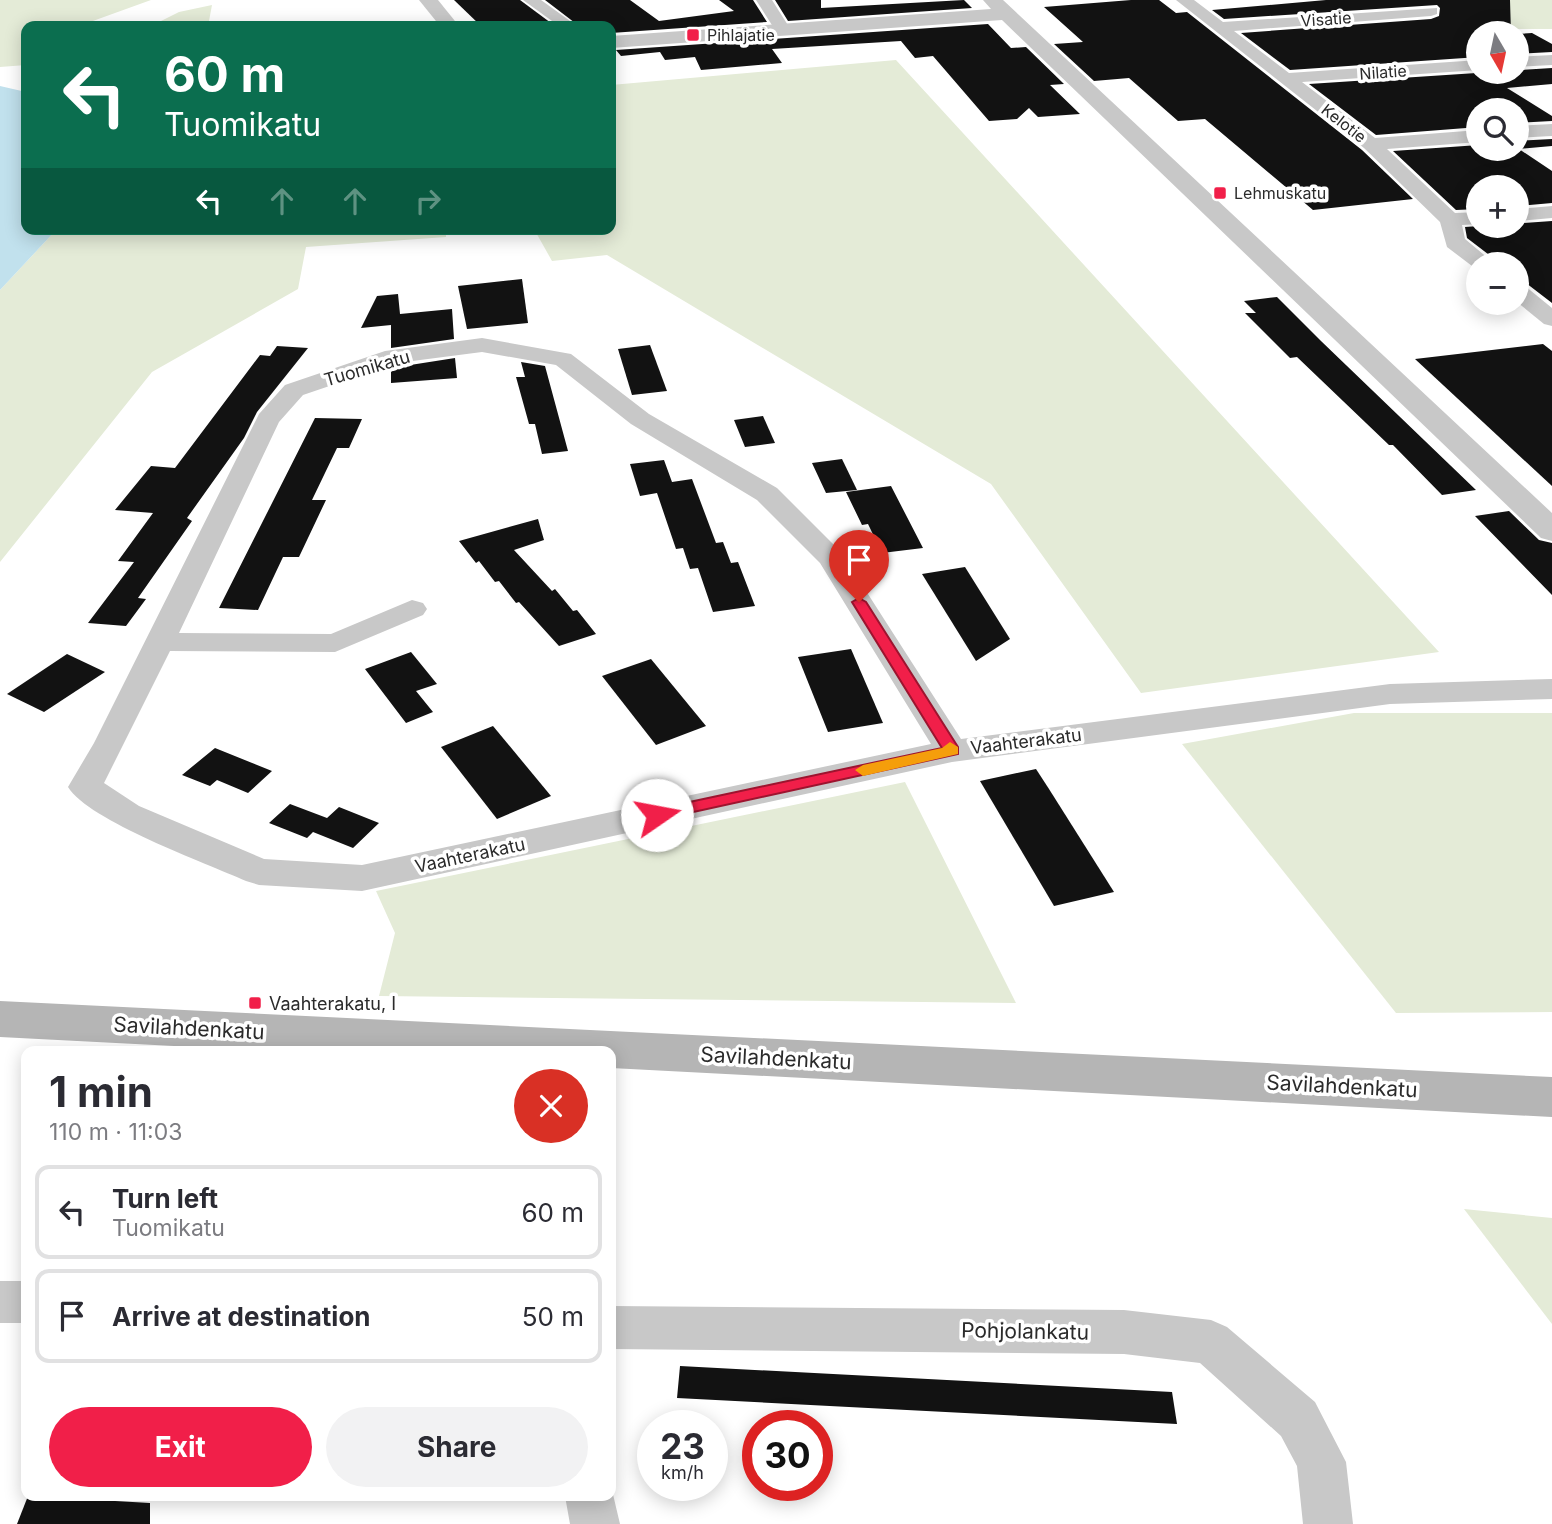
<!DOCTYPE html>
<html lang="en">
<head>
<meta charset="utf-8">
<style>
	:root { --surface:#fff; --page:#f2f2f3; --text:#2b2b33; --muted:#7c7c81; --line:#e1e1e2; --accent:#f11f49 }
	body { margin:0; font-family:Inter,sans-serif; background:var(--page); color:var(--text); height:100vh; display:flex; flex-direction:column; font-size:26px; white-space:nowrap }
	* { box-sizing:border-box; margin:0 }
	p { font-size:23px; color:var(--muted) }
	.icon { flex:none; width:38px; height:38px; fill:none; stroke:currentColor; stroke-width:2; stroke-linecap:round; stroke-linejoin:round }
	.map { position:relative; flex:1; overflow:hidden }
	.details { position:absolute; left:21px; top:1046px; width:595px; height:455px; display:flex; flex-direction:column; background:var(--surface); border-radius:14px; box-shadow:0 4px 18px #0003 }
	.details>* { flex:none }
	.hud { position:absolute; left:21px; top:21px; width:595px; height:214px; border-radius:14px; box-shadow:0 4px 18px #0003; background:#0b6e4f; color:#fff; overflow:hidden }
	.needle { width:46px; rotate:171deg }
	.buttons { position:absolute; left:1466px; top:21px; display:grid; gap:14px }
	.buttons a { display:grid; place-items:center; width:63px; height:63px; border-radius:50%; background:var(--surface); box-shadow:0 4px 18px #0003; font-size:35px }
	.speed { position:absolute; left:637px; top:1410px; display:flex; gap:14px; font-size:35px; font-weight:700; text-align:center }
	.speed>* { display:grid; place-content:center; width:91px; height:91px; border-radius:50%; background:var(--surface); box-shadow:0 4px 18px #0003; line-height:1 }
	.speed small { font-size:18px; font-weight:400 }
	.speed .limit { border:10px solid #d22; background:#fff; color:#111 }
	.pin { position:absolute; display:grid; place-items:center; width:60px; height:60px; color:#fff; margin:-72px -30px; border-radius:50% 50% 50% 0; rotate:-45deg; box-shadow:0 0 7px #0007 }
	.pin .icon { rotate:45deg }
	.me { position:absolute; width:77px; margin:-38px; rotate:78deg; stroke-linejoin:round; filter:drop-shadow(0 0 5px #0008) }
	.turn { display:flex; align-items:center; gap:24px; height:147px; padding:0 28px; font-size:32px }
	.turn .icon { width:91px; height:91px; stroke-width:2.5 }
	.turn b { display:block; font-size:49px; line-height:60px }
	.lanes { display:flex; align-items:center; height:66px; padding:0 28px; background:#0003; justify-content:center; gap:35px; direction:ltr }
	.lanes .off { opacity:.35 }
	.round { display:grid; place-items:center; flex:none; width:74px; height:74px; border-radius:37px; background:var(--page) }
	.summary { display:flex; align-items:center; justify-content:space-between; height:119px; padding:0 28px }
	h1 { font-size:42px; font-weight:700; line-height:52px }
	.action { display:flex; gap:14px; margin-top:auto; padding:14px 28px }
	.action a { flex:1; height:80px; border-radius:42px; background:var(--accent); color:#fff; font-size:28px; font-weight:700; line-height:80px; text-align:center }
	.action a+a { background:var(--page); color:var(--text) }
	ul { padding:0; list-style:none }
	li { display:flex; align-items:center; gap:21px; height:94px; margin:0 14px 10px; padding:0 14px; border:4px solid var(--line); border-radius:14px }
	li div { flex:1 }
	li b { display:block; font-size:26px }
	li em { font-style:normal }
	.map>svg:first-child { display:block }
	.green { fill:#e4ebd7 }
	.water { fill:#c1e1ed }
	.building { fill:#121212 }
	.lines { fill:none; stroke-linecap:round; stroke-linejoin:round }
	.minor { fill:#c8c8c8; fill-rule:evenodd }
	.tertiary { fill:#c8c8c8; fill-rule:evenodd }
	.secondary { fill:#b5b5b5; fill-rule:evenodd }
	.route { fill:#f11f49; stroke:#9d142f; stroke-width:2 }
	.slow { fill:#f59e0b }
	.poi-dot { fill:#f11f49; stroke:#fff; stroke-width:2.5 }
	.labels { text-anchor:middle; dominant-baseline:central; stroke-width:7; stroke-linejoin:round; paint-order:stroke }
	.far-street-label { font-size:16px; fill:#2b2b2b; stroke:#fff }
	.far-poi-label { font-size:16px; fill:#2b2b2b; stroke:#fff; text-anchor:start }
	.street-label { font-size:18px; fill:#2b2b2b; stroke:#fff }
	.poi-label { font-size:18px; fill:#2b2b2b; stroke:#fff; text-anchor:start }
	.near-street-label { font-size:21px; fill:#2b2b2b; stroke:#fff }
</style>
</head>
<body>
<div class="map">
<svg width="1552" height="1524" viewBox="0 0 1552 1524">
	<rect width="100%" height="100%" fill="#fff"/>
	<g class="green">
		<polygon points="0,0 151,0 79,26 26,26 26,65 0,67"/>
		<polygon points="1462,0 1552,0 1552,29 1513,29"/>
		<polygon points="212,5 209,21 212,26 151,26 179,12"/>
		<polygon points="896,60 1439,652 1141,693 991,484 607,255 552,261 534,229 611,229 611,85"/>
		<polygon points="57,229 446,229 446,237 306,247 298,289 152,372 0,562 0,290"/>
		<polygon points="1354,713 1552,713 1552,1012 1396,1013 1182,744"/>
		<polygon points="905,782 1016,1003 379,996 395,933 376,891"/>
		<polygon points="1464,1209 1552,1218 1552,1324"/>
	</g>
	<polygon class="water" points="0,86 26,92 26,229 57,229 0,290"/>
	<g class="building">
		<polygon points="454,0 520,0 555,26 481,26"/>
		<polygon points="545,0 630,0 659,21 734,11 719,0 753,0 767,22 611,33 611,26 579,26"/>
		<polygon points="775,0 821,0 821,8 964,0 972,8 788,21"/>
		<polygon points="1131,0 1159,0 1176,13 1187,12 1362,150 1413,199 1313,210 1205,119 1178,121 1129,78 1094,81 1054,44 1083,42 1044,7"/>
		<polygon points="1326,0 1510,0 1511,33 1479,33 1479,57 1290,70 1241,33 1431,19 1439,16 1440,8 1437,5 1224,19 1212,10"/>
		<polygon points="988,24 1011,48 1026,47 1064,84 1050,85 1080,114 1038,117 1029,108 1017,119 989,121 933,56 915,58 901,41 772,49 782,63 701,70 695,57 665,60 660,52 621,56 616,50"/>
		<polygon points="1532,33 1552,44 1552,52 1517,54 1517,34"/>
		<polygon points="1552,68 1552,84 1507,88 1552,116 1552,121 1517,123 1517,110 1479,110 1479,127 1376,135 1309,84"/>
		<polygon points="1552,139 1552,146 1519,149 1552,171 1552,203 1517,206 1517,187 1479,187 1479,209 1456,210 1393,151 1479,145 1479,149 1517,149 1517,141"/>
		<polygon points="1552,221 1552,303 1517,276 1517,264 1501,264 1467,238 1465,227"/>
		<polygon points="522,279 528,323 467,329 458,286"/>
		<polygon points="398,294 400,314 452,309 454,339 391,348 391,325 361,328 377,296"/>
		<polygon points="1277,297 1321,341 1476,490 1442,495 1393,445 1389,445 1297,357 1290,358 1245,313 1256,313 1244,301"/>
		<polygon points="1543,344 1552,351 1552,486 1415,359"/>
		<polygon points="650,345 667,391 632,395 618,349"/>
		<polygon points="277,346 308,348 257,412 244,438 187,518 192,521 138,598 146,599 126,626 88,623 134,562 118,561 153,513 115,510 151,466 175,468 260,355 270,356"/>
		<polygon points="455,358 457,378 391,383 391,368"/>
		<polygon points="521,362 545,366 568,451 542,454 535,424 529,424 516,377 525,377"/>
		<polygon points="763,416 775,443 745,447 734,420"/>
		<polygon points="315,418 362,419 349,448 337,448 312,500 326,500 299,557 283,557 258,610 219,608"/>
		<polygon points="842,459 857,490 826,493 812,463"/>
		<polygon points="664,460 672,482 692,479 716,543 723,542 731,563 738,562 755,606 713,612 698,568 690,569 683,548 676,549 657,493 640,496 630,464"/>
		<polygon points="891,486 923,548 882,553 868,524 862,525 846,492"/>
		<polygon points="1509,511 1539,540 1552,543 1552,595 1475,516"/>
		<polygon points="538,519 544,540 514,550 552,591 555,589 573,611 577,610 596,634 559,646 519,602 516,603 499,581 495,582 479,561 476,563 459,541"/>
		<polygon points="965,567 1010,639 976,661 922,574"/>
		<polygon points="851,649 883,723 828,732 798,657"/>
		<polygon points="411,652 437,684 416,691 433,712 406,723 365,669"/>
		<polygon points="67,654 105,672 44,712 7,694"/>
		<polygon points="651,659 706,726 656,745 602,676"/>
		<polygon points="493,726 551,796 497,819 441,747"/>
		<polygon points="215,748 272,771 248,793 217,780 210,786 182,775"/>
		<polygon points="1036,769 1049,789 1114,892 1054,906 980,781"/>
		<polygon points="290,804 327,818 339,807 379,823 353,848 313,832 307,838 269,823"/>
		<polygon points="680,1366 1172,1392 1177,1424 677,1398"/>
		<polygon points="28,1496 150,1503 150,1524 17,1524"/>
	</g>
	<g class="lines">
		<g class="minor">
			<polygon points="523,0 541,0 577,26 559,26"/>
			<polygon points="756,0 772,0 791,30 789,33 777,33"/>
			<polygon points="1176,0 1194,0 1223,22 1437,8 1437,14 1431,16 1234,31 1289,73 1479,60 1479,70 1302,82 1375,138 1479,130 1479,142 1387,149 1455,213 1479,212 1479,224 1462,225 1465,239 1495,264 1479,264 1476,269 1447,247 1440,222 1364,148"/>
			<polygon points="1552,55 1552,65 1517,67 1517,57"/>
			<polygon points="1552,124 1552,136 1517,138 1517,126"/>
			<polygon points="1552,206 1552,218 1517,221 1517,209"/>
			<polygon points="1517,284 1525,286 1552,308 1552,326 1544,324 1517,302"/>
			<path d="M482 338 571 354 649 414 777 488 841 552 961 739 1390 684 1552 679V699L1390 704 952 762 362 891 259 885 246 881C206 863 89 821 68 787L94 743 259 414 285 385 385 351ZM482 352 556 365 631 424 757 500 820 563 931 744 362 865 264 859 139 806 104 783 170 651 335 652 423 615 427 609 423 603 412 600 331 634 179 633 279 422 303 395 397 363Z"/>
			<rect x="0" y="1281" width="26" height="42"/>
			<polygon points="611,1306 1124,1310 1211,1320 1227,1327 1315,1402 1346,1462 1353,1524 1303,1524 1297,1466 1281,1436 1200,1363 1124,1354 611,1349"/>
			<polygon points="611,1486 620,1524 570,1524 565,1496 611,1496"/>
		</g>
		<g class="tertiary">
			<polygon points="419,0 438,0 459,26 440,26"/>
			<polygon points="983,0 1003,0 1552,513 1552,541 1541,538 1002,20 611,48 611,36 991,9"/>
		</g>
		<polygon class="secondary" points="0,1001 1552,1077 1552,1117 611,1068 611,1052 290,1052 0,1037"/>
	</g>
	<polygon class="route" points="859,598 866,602 958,747 958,754 657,820 651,819 649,815 657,809 942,748 852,602"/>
	<polygon class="slow" points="950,742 958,747 958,754 863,776 855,770 863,765 942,748"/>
	<g class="poi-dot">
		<rect x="686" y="28" width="14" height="14" rx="3.5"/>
		<rect x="1213" y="186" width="14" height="14" rx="3.5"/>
		<rect x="248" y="996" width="14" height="14" rx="3.5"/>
	</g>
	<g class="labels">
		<g class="far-street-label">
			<text transform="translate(1326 19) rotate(-4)">Visatie</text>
			<text transform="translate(1383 72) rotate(-4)">Nilatie</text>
			<text transform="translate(1344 123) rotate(38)">Kelotie</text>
		</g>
		<g class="far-poi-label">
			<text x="707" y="35">Pihlajatie</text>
			<text x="1234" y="193">Lehmuskatu</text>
		</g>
		<g class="street-label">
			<text transform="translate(367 368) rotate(-16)">Tuomikatu</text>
			<text transform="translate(1026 741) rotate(-7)">Vaahterakatu</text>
			<text transform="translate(470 855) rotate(-12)">Vaahterakatu</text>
		</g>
		<g class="poi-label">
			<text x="269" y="1003">Vaahterakatu, I</text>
		</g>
		<g class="near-street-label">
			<text transform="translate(189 1028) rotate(3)">Savilahdenkatu</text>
			<text transform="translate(776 1058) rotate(3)">Savilahdenkatu</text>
			<text transform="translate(1342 1086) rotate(3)">Savilahdenkatu</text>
			<text transform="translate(1025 1331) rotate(1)">Pohjolankatu</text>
		</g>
	</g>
</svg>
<div class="buttons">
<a><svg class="needle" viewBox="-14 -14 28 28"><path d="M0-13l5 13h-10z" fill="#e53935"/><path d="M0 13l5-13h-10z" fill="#7c7c81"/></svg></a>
<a><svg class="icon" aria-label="search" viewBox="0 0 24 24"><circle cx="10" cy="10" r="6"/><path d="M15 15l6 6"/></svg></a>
<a>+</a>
<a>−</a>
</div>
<div class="speed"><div>23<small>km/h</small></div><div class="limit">30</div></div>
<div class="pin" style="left:859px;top:602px;background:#d93025"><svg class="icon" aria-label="arrive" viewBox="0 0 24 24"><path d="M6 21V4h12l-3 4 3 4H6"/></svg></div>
<svg class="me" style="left:657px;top:815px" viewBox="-20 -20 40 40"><circle r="19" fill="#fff"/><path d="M0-13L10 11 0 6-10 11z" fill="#f11f49"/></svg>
<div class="hud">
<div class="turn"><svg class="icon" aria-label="left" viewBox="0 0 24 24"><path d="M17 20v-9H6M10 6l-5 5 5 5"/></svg><div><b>60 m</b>Tuomikatu</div></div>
<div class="lanes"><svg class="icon" aria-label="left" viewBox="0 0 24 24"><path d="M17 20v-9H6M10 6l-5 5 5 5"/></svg><svg class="icon off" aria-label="ahead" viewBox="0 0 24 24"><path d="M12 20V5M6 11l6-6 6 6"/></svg><svg class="icon off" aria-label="ahead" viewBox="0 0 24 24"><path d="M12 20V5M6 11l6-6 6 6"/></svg><svg class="icon off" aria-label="right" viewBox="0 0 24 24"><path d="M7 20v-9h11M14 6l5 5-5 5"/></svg></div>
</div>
<section class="details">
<div class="summary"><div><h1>1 min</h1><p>110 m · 11:03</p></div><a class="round" style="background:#d93025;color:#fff"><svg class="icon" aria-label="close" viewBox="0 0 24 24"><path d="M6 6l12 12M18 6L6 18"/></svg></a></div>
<ul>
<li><svg class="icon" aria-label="left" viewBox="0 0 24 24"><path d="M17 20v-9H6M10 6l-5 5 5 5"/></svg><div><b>Turn left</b><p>Tuomikatu</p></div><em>60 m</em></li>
<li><svg class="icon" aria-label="arrive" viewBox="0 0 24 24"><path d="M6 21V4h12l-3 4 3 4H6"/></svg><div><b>Arrive at destination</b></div><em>50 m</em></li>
</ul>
<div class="action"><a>Exit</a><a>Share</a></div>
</section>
</div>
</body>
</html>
